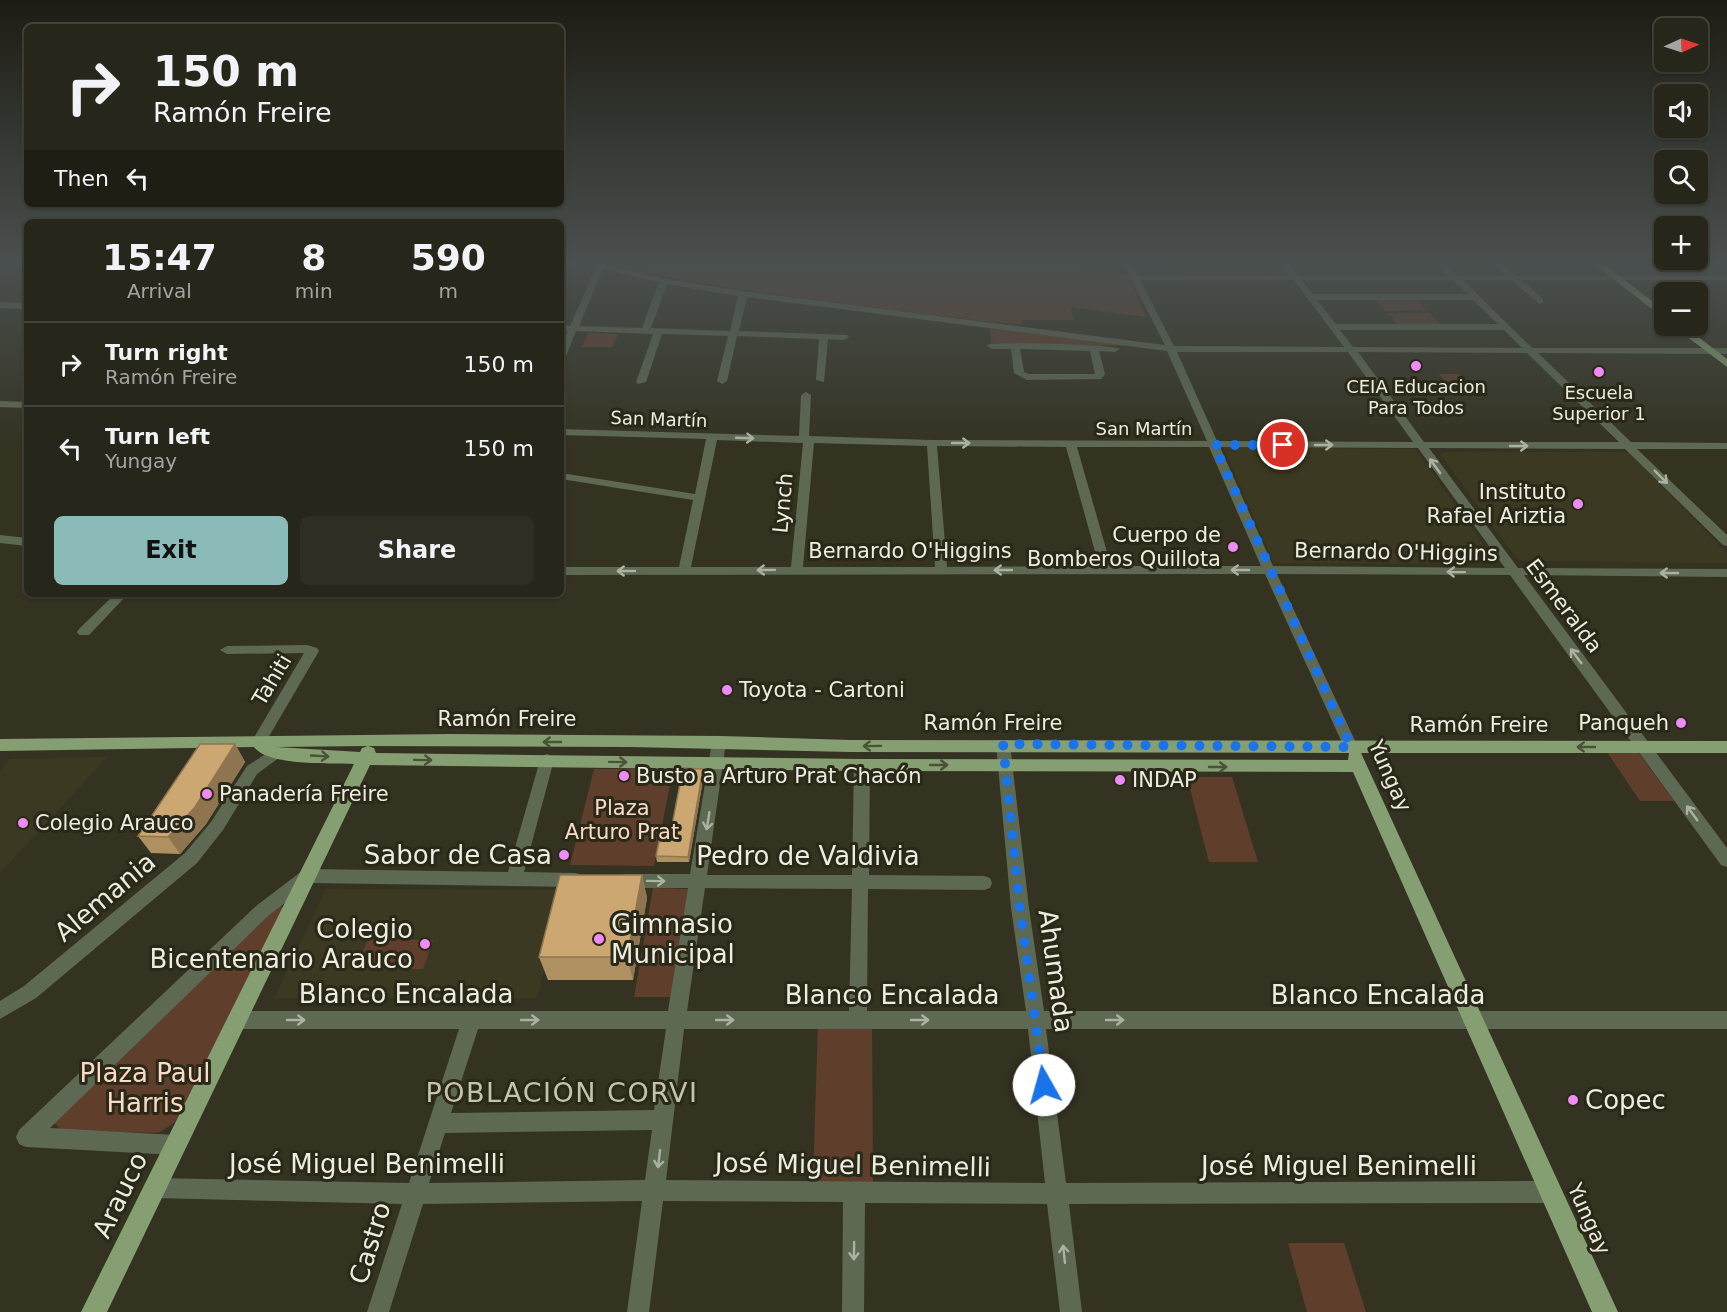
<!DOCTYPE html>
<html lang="en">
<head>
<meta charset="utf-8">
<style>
	:root { --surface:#27261a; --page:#2f2e23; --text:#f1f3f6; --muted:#a4a5a2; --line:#434339; --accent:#8bbbb9 }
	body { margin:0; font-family:"DejaVu Sans",sans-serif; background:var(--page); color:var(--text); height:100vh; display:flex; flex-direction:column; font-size:22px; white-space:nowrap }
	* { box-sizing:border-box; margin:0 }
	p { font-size:20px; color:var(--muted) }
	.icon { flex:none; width:33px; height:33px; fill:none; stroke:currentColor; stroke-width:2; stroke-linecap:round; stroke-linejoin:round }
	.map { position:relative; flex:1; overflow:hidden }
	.side { position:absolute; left:24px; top:219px; width:540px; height:378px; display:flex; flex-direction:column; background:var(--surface); border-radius:9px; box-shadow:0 2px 4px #0004,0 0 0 2px var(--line) }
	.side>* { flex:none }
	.banner { position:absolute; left:24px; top:24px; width:540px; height:183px; border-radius:9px; box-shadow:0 2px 4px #0004,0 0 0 2px var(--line); background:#27261a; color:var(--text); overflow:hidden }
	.needle { width:39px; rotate:87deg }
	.tools { position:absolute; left:1654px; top:18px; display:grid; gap:12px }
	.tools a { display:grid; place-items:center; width:54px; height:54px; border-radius:9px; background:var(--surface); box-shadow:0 2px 4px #0004,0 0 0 2px var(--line); font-size:30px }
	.pin { position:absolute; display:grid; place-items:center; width:51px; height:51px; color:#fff; margin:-26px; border:3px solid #fff; border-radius:50%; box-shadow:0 2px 6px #0007 }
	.me { position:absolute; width:66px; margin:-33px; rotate:353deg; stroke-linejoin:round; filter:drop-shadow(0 0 4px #0008) }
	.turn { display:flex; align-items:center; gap:21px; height:126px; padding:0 30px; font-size:27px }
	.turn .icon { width:78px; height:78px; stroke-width:2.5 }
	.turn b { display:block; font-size:42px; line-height:51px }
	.then { display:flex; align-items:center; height:57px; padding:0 30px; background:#0003; gap:12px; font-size:22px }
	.eta { display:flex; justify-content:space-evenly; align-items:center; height:102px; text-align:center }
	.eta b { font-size:36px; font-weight:700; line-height:42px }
	.primary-button { display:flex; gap:12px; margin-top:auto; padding:12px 30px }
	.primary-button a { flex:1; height:69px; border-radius:9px; background:var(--accent); color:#111; font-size:24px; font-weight:700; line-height:69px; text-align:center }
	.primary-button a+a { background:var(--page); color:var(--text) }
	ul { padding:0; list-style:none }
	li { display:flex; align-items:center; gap:18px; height:84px; padding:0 30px; border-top:2px solid var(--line) }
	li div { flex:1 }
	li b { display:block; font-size:22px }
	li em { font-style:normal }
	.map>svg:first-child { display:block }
	.built { fill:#3b3921 }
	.green { fill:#603e2c }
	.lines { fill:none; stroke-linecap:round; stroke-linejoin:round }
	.minor { fill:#5d6953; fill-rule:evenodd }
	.major { fill:#859f72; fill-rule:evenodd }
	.wall { fill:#af9061 }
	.shaded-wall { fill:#8f754f }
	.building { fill:#cca771; stroke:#8f754f; stroke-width:1.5 }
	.oneway { stroke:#acb1a1 }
	.oneway2 { stroke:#4a5238 }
	.route { stroke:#1a73e8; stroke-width:10; stroke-dasharray:0 18 }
	.poi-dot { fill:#ef8bf6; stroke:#2a2918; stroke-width:2 }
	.labels { text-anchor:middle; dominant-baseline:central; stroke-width:6; stroke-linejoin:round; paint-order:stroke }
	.far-poi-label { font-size:18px; fill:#ecece1; stroke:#2a2918 }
	.far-street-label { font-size:18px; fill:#ecece1; stroke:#2a2918 }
	.poi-label { font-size:21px; fill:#ecece1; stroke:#2a2918; text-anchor:start }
	.street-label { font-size:21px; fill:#ecece1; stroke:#2a2918 }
	.park-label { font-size:21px; fill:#fbd9c7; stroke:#2a2918 }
	.near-poi-label { font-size:26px; fill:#ecece1; stroke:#2a2918; text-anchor:end }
	.near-street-label { font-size:26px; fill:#ecece1; stroke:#2a2918 }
	.near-park-label { font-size:26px; fill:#fbd9c7; stroke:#2a2918 }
	.near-neighbourhood-label { font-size:27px; letter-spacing:1.5px; fill:#c4c3ae; stroke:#2a2918 }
</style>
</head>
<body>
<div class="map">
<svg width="1727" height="1312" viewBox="0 0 1727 1312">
	<rect width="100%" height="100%" fill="#343322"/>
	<g class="built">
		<polygon points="1053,261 1120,261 1127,274 1086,274 1081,263"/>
		<polygon points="1177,261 1278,261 1291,277 1188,277"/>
		<polygon points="1223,447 1415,449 1498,564 1274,563"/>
		<polygon points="1443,452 1625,452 1631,455 1727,553 1727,563 1525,561 1517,559 1440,454"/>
		<polygon points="107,757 0,873 0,772 10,759"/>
		<polygon points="326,889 565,890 537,998 274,998"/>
	</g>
	<g class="green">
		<path d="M613 261 1081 263 1086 274H1127L1146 317 1070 307 1074 320H1022L1023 324 992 322C865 306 737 293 612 265Z"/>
		<polygon points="1376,299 1416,299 1426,310 1385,311"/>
		<polygon points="1388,313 1430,313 1440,324 1397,324"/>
		<polygon points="990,328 1129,346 991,343"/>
		<polygon points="588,333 618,334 612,347 582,347"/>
		<polygon points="1439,374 1459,374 1473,391 1453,391"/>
		<polygon points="1607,752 1638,752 1674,801 1640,801"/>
		<polygon points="594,769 673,769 654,866 570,865"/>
		<polygon points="1187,777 1232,777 1258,862 1209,862"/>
		<polygon points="653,888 688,889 672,997 634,997"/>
		<polygon points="281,906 283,910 186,1107 174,1123 158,1133 61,1130 54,1123 268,907"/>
		<polygon points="368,939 433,940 423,969 356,969"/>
		<polygon points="818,1021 872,1021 873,1182 813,1182"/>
		<polygon points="1288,1243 1344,1243 1366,1312 1307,1312"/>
	</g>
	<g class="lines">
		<g class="minor">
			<path d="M574 261 598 263 611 261 606 265 664 279 743 291 1165 345 1122 261H1130L1138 276H1290L1279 261H1287L1298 276H1448L1434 261H1443L1458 276H1506L1490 261H1499L1516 276H1727V280H1521L1543 299V303L1540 304 1511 280H1463L1532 348H1727V354L1538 353 1631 442 1727 443V449H1637L1727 535V546L1723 545 1625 449 1429 448 1518 568 1727 569V577L1524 575 1727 848V867L1721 865 1510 575 1277 574 1358 747 1356 751H1346L1344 747 1265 574 561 575V567H679L693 500 561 479V473L695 494 706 439 561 435V429L799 436 801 395 806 392 811 395 809 436 932 440 1207 441 1167 351 747 297 739 331 847 335 849 337 844 340 828 339 824 382 816 380 819 339 737 336 727 381 722 384 717 381 728 336 662 334 646 382 638 384 636 382 653 334 576 331 566 356 561 359V346L568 331H561V325L570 326 596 268ZM603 269 659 282 642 328 579 326ZM1140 280H1294L1344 347 1174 346ZM1302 280H1453L1468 294H1313ZM667 284 738 296 730 331 651 328ZM1317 300H1473L1498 324H1336ZM1340 330H1504L1522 348 1353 347ZM1177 352H1348L1413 442 1217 441ZM1358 352 1527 353 1619 442H1424ZM717 440 803 443 791 567H691ZM814 443 927 446 935 567H803ZM937 446 1066 447 1099 566 947 567ZM1077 447H1209L1261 566H1111ZM1220 447 1418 448 1505 568 1273 566Z"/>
			<polygon points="0,302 27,303 27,309 0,308"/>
			<path d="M989 344C1003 342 1112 344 1120 349L1115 352 1099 351 1105 374 1101 379 1027 380 1014 373 1011 349H992L987 346ZM1020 349 1090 351 1095 374H1029L1024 372Z"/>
			<polygon points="0,401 27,402 27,408 0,407"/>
			<polygon points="0,535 27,538 27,546 0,543"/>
			<polygon points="115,594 128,594 89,635 79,635 77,632 79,629"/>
			<polygon points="307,645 317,648 319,651 264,745 254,745 252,741 304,653 227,654 220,650 227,646"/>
			<path d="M719 737 724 738 726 742 707 875H852L854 765 857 761H867L870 765 869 875 984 876 990 878 992 883 990 888 984 890 868 889 867 1011H1026L1011 908 996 744 998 740H1008L1010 744 1029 908 1044 1011H1727V1029H1046L1066 1183 1551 1181 1558 1185 1562 1192 1558 1199 1551 1203 1069 1204 1082 1312H1060L1047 1204 865 1203 864 1312H842L843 1202 663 1201 649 1312H627L642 1201 423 1204 389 1312H367L402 1204 155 1198 148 1195 145 1188 148 1181 155 1178 409 1183 459 1029H238L231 1026 229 1020 231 1014 238 1011H668L688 888H625L619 886 617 881 619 876 625 874H690L712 742 714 738ZM705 888 852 889 849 1011H687ZM478 1029H666L654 1110 451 1113ZM684 1029H1028L1045 1183 666 1180ZM652 1130 645 1180 429 1183 445 1133Z"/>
			<polygon points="275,748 280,749 282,753 280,757 257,774 223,830 197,863 36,998 0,1019 0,1001 24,986 185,853 211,822 247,766"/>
			<polygon points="547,754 552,756 554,760 524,872 576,873 582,875 584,880 582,885 576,887 311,883 268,916 50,1128 176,1135 183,1138 186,1145 183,1152 176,1155 26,1147 19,1144 16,1137 19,1130 256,906 302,871 308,869 508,872 540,760 542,756"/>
		</g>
		<g class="major">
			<polygon points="1590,261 1600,261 1665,311 1665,319"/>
			<polygon points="1673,326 1684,326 1727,359 1727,367"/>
			<path d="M450 734 720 736 850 740 1727 741V753H1361L1618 1312H1592L1353 772 862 771 370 765 107 1312H81L354 764C330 763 268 766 254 747L0 751V739ZM368 746 630 747 850 752 1349 753 1348 760 862 759 376 753 374 748ZM368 746 362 748 360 752 276 747Z"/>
		</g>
	</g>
	<g class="wall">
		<polygon points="235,744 245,762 206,824 180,854 151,853 138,836"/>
		<polygon points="703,769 704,774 689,862 657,862 656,856 669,841"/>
		<polygon points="642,875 647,898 633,980 548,980 539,957"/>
	</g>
	<g class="shaded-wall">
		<polygon points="235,744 245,762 206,824 180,854 168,837"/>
		<polygon points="703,769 704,774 689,862 688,857"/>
		<polygon points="642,875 647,898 633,980 627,957"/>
	</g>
	<g class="building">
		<polygon points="200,744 235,744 195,807 168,837 138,836"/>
		<polygon points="683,768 703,769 688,857 656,856 659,841 669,841"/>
		<polygon points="560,875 642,875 627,957 539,957"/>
	</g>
	<defs><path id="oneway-shaft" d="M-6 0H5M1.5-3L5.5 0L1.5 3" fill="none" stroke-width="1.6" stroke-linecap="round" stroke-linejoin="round" transform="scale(1.5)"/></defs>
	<g class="oneway">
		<use href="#oneway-shaft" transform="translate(745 438) rotate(2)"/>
		<use href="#oneway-shaft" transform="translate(961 443)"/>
		<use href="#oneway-shaft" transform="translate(1324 445)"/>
		<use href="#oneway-shaft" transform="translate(1519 446)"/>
		<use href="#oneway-shaft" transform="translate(1435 466) rotate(-126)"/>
		<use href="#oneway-shaft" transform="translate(1661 477) rotate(45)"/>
		<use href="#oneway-shaft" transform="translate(766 570) rotate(179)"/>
		<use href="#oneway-shaft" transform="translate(1003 570) rotate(-180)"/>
		<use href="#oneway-shaft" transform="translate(1240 570) rotate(180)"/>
		<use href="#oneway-shaft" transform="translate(626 571) rotate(-180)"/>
		<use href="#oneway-shaft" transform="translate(1456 572) rotate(-179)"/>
		<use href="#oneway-shaft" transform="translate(1669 573) rotate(-180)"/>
		<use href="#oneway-shaft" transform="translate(1576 656) rotate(-127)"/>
		<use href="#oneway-shaft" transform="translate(1692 813) rotate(-126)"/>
		<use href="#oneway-shaft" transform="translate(708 821) rotate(99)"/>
		<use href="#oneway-shaft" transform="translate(656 881) rotate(1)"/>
		<use href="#oneway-shaft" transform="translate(296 1020)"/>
		<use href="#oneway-shaft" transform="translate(530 1020)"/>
		<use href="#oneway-shaft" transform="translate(725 1020)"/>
		<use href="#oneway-shaft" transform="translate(920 1020)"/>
		<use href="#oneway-shaft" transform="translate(1115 1020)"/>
		<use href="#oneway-shaft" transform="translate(659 1159) rotate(97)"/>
		<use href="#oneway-shaft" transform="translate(854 1251) rotate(91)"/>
		<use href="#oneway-shaft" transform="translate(1064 1254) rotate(-96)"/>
	</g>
	<g class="oneway2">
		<use href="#oneway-shaft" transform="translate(552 742) rotate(-180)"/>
		<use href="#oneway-shaft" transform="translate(872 746) rotate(179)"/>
		<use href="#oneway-shaft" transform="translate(1586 747) rotate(180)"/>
		<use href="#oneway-shaft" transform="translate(320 756) rotate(3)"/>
		<use href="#oneway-shaft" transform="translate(423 760) rotate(1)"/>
		<use href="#oneway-shaft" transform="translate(618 762) rotate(1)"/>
		<use href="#oneway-shaft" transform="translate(939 765)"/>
		<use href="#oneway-shaft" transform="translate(1218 767)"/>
	</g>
	<linearGradient id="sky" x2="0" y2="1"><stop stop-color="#1d1c13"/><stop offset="0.59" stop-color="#4a504f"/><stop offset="1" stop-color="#4a504f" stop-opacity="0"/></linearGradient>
	<rect width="1727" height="445" fill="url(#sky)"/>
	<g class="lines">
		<polyline class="route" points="1044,1085 1020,908 1003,744 1351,747 1214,445 1283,445"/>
	</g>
	<g class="poi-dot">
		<circle cx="1416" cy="366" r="6"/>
		<circle cx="1599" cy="372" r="6"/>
		<circle cx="1578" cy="504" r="6"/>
		<circle cx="1233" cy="547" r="6"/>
		<circle cx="727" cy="690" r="6"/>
		<circle cx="1681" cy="723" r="6"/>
		<circle cx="624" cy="776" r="6"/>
		<circle cx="1120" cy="780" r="6"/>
		<circle cx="207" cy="794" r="6"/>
		<circle cx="23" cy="823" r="6"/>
		<circle cx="564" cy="855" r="6"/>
		<circle cx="599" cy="939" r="6"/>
		<circle cx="425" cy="944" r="6"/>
		<circle cx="1573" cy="1100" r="6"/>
	</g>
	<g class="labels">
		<g class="far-poi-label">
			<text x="1416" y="386">CEIA Educacion<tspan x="1416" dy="21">Para Todos</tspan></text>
			<text x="1599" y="392">Escuela<tspan x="1599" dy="21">Superior 1</tspan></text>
		</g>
		<g class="far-street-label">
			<text transform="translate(659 419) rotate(2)">San Martín</text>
			<text x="1144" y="428">San Martín</text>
		</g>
		<g class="poi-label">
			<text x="1566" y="492" text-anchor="end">Instituto<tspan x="1566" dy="24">Rafael Ariztia</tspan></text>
			<text x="1221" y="535" text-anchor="end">Cuerpo de<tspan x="1221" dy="24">Bomberos Quillota</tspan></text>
			<text x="739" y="690">Toyota - Cartoni</text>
			<text x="1669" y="723" text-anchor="end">Panqueh</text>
			<text x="636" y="776">Busto a Arturo Prat Chacón</text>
			<text x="1132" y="780">INDAP</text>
			<text x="219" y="794">Panadería Freire</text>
			<text x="35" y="823">Colegio Arauco</text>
		</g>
		<g class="street-label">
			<text transform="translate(783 503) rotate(-85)">Lynch</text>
			<text x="910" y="551">Bernardo O'Higgins</text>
			<text transform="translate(1396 552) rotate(1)">Bernardo O'Higgins</text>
			<text transform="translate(1564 606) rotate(53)">Esmeralda</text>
			<text transform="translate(272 680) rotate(-59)">Tahiti</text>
			<text x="507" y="719">Ramón Freire</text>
			<text x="993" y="723">Ramón Freire</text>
			<text x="1479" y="725">Ramón Freire</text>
			<text transform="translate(1390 776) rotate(66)">Yungay</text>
			<text transform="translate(1589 1219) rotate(66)">Yungay</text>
		</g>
		<g class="park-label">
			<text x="622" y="808">Plaza<tspan x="622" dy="24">Arturo Prat</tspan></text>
		</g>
		<g class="near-poi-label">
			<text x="552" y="855">Sabor de Casa</text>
			<text x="611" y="924" text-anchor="start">Gimnasio<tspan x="611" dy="30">Municipal</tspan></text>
			<text x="413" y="929">Colegio<tspan x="413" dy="30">Bicentenario Arauco</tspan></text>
			<text x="1585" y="1100" text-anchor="start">Copec</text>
		</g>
		<g class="near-street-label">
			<text x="808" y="856">Pedro de Valdivia</text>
			<text transform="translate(105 897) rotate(-40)">Alemania</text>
			<text transform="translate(1056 971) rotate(82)">Ahumada</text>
			<text x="406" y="994">Blanco Encalada</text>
			<text x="892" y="995">Blanco Encalada</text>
			<text x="1378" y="995">Blanco Encalada</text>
			<text x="367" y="1164">José Miguel Benimelli</text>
			<text transform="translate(853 1165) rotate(1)">José Miguel Benimelli</text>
			<text x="1339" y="1166">José Miguel Benimelli</text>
			<text transform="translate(120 1195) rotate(-64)">Arauco</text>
			<text transform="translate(370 1243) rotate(-73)">Castro</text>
		</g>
		<g class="near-park-label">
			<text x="145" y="1073">Plaza Paul<tspan x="145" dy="30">Harris</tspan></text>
		</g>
		<g class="near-neighbourhood-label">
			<text x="562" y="1092">POBLACIÓN CORVI</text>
		</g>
	</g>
</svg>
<div class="tools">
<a><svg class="needle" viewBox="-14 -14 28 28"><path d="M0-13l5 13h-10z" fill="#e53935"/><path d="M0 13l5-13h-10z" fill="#a4a5a2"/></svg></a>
<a><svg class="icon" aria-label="sound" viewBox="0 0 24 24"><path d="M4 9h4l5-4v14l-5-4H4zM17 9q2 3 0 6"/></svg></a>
<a><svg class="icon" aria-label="search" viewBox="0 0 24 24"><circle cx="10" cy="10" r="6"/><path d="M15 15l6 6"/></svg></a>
<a>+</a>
<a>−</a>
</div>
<div class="pin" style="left:1283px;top:445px;background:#d93025"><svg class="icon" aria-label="arrive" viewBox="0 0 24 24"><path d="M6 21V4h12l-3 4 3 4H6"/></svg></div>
<svg class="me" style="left:1044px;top:1085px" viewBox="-20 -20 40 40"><circle r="19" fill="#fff"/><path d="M0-13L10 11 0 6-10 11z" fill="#1a73e8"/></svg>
<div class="banner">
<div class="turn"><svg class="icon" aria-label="right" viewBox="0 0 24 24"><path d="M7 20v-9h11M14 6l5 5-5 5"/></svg><div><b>150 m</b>Ramón Freire</div></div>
<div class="then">Then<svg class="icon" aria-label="left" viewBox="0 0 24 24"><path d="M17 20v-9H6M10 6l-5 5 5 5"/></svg></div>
</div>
<section class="side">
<div class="eta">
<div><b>15:47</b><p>Arrival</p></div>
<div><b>8</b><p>min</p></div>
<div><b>590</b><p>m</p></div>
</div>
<ul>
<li><svg class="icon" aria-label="right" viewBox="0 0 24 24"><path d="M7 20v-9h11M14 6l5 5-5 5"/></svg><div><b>Turn right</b><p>Ramón Freire</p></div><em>150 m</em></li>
<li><svg class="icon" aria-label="left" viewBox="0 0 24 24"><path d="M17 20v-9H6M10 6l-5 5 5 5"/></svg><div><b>Turn left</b><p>Yungay</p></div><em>150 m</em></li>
</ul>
<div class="primary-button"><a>Exit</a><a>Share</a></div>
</section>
</div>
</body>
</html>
